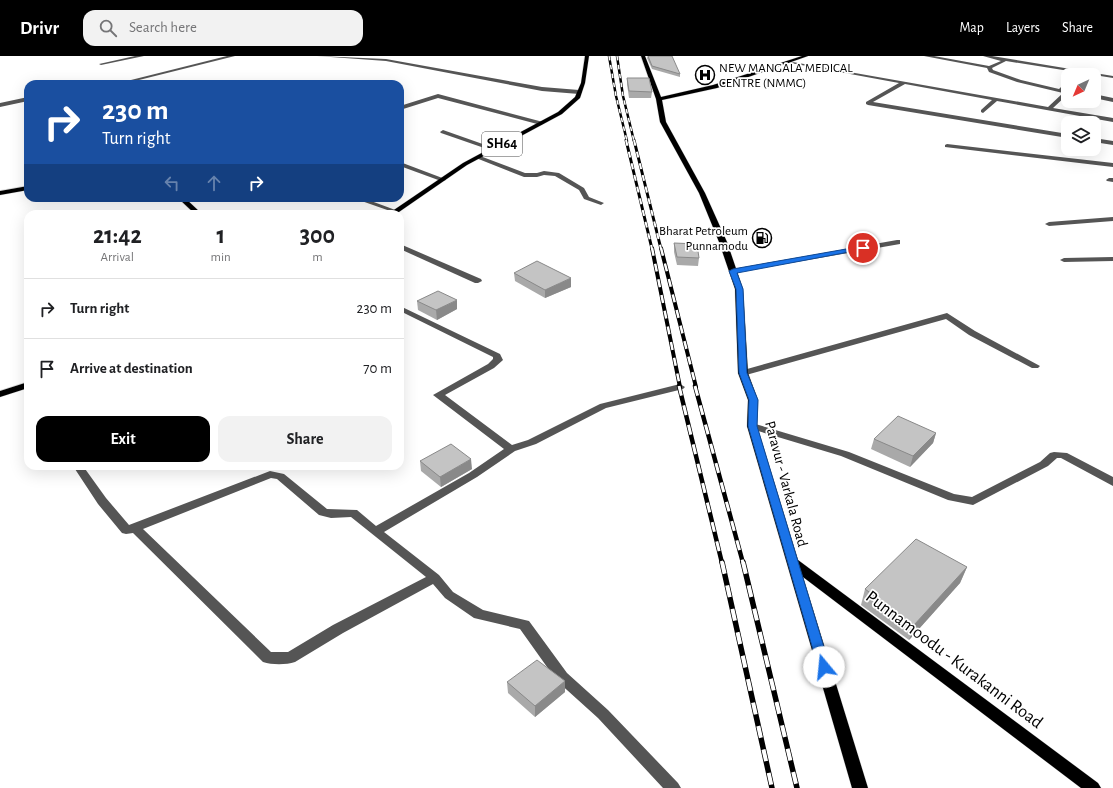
<!DOCTYPE html>
<html lang="en">
<head>
<meta charset="utf-8">
<style>
	:root { --surface:#fff; --page:#f2f2f2; --text:#202124; --muted:#757577; --line:#e0e0e0; --accent:#000 }
	body { margin:0; font-family:"Alegreya Sans",sans-serif; background:var(--page); color:var(--text); height:100vh; display:flex; flex-direction:column; font-size:15px; white-space:nowrap }
	* { box-sizing:border-box; margin:0 }
	p { font-size:13px; color:var(--muted) }
	.icon { flex:none; width:22px; height:22px; fill:none; stroke:currentColor; stroke-width:2; stroke-linecap:round; stroke-linejoin:round }
	.map { position:relative; flex:1; overflow:hidden }
	.side { position:absolute; left:24px; top:154px; width:380px; height:260px; display:flex; flex-direction:column; background:var(--surface); border-radius:12px; box-shadow:0 4px 16px #0002 }
	.side>* { flex:none }
	.top-card { position:absolute; left:24px; top:24px; width:380px; height:122px; border-radius:12px; box-shadow:0 4px 16px #0002; background:#1a4fa0; color:#fff; overflow:hidden }
	.needle { width:26px; rotate:224deg }
	.fabs { position:absolute; left:1061px; top:12px; display:grid; gap:8px }
	.fabs a { display:grid; place-items:center; width:40px; height:40px; border-radius:8px; background:var(--surface); box-shadow:0 4px 16px #0002; font-size:20px }
	.pin { position:absolute; display:grid; place-items:center; width:34px; height:34px; color:#fff; margin:-17px; border:2px solid #fff; border-radius:50%; box-shadow:0 1px 4px #0007 }
	.me { position:absolute; width:44px; margin:-22px; rotate:343deg; stroke-linejoin:round; filter:drop-shadow(0 0 3px #0008) }
	.turn { display:flex; align-items:center; gap:14px; height:84px; padding:0 12px; font-size:18px }
	.turn .icon { width:52px; height:52px; stroke-width:2.5 }
	.turn b { display:block; font-size:28px; line-height:34px }
	.lanes { display:flex; align-items:center; height:38px; padding:0 12px; background:#0003; justify-content:center; gap:20px; direction:ltr }
	.lanes .off { opacity:.35 }
	.eta { display:flex; justify-content:space-evenly; align-items:center; height:68px; text-align:center }
	.eta b { font-size:24px; font-weight:600; line-height:28px }
	.button { display:flex; gap:8px; margin-top:auto; padding:8px 12px }
	.button a { flex:1; height:46px; border-radius:12px; background:var(--accent); color:#fff; font-size:16px; font-weight:600; line-height:46px; text-align:center }
	.button a+a { background:var(--page); color:var(--text) }
	ul { padding:0; list-style:none }
	li { display:flex; align-items:center; gap:12px; height:60px; padding:0 12px; border-top:1px solid var(--line) }
	li div { flex:1 }
	li b { display:block; font-size:15px }
	li em { font-style:normal }
	header { display:flex; align-items:center; gap:24px; box-sizing:border-box; height:56px; padding:0 20px; background:var(--accent); color:#fff }
	header strong { font-size:19px }
	nav { display:flex; gap:22px; margin-inline-start:auto; font-size:14px }
	.search { width:280px; height:36px; background:var(--page); display:flex; align-items:center; gap:10px; box-sizing:border-box; padding:0 14px; border-radius:12px; color:var(--muted); font-size:15px }
	.map>svg:first-child { display:block }
	.lines { fill:none; stroke-linecap:round; stroke-linejoin:round }
	.major-casing { stroke:#dbdbdb; stroke-width:1 }
	.minor { fill:#555; fill-rule:evenodd }
	.major { fill:#000; fill-rule:evenodd }
	.rail-far4-casing { stroke:#000; stroke-width:2.5 }
	.rail-far3-casing { stroke:#000; stroke-width:3 }
	.rail-far2-casing { stroke:#000; stroke-width:4 }
	.rail-far1-casing { stroke:#000; stroke-width:4.5 }
	.rail-casing { stroke:#000; stroke-width:5.5 }
	.rail-far4 { stroke:#fff; stroke-width:1.5; stroke-dasharray:4.5; stroke-linecap:butt }
	.rail-far3 { stroke:#fff; stroke-width:2; stroke-dasharray:6; stroke-linecap:butt }
	.rail-far2 { stroke:#fff; stroke-width:2.5; stroke-dasharray:8; stroke-linecap:butt }
	.rail-far1 { stroke:#fff; stroke-width:3; stroke-dasharray:10; stroke-linecap:butt }
	.rail { stroke:#fff; stroke-width:4; stroke-dasharray:12; stroke-linecap:butt }
	.wall { fill:#a9a9a9 }
	.shaded-wall { fill:#898989 }
	.building { fill:#c4c4c4; stroke:#898989 }
	.route { fill:#1a73e8; stroke:#114b97 }
	.labels { text-anchor:middle; dominant-baseline:central; stroke-width:3.5; stroke-linejoin:round; paint-order:stroke }
	.far-poi-label { font-size:13px; fill:#000; stroke:#fff; text-anchor:start }
	.shield { fill:#fff; stroke:#4c4c4c; stroke-width:1 }
	.shield-label { font-size:14px; font-weight:bold; fill:#000 }
	.street-label { font-size:15px; fill:#000; stroke:#fff }
	.near-street-label { font-size:18px; fill:#000; stroke:#fff }
</style>
</head>
<body>
<header>
<strong>Drivr</strong>
<div class="search"><svg class="icon" aria-label="search" viewBox="0 0 24 24"><circle cx="10" cy="10" r="6"/><path d="M15 15l6 6"/></svg>Search here</div>
<nav><a>Map</a><a>Layers</a><a>Share</a></nav>
</header>
<div class="map">
<svg width="1113" height="732" viewBox="0 0 1113 732">
	<rect width="100%" height="100%" fill="#fff"/>
	<g class="lines">
		<defs>
			<g id="major">
				<polygon points="585,0 589,0 585,27 580,42 562,58 467,109 396,158 388,158 463,107 558,56 575,41 581,27"/>
				<polygon points="641,0 645,0 661,41 713,29 802,0 808,0 717,32 662,44 666,66 705,137 727,186 743,233 748,317 758,344 757,370 798,504 1098,727 1101,732 1081,732 803,521 868,732 852,732 747,370 748,344 738,317 735,233 719,186 699,137 660,66 656,43"/>
				<polygon points="28,130 28,134 0,139 0,135"/>
				<polygon points="178,142 185,142 202,158 195,158"/>
				<polygon points="28,326 28,332 0,341 0,335"/>
			</g>
		</defs>
		<use href="#major" class="major-casing"/>
		<g class="minor">
			<polygon points="135,0 144,0 101,9 99,8"/>
			<polygon points="227,0 235,0 123,28 115,28"/>
			<polygon points="317,0 386,3 542,31 579,34 582,36 579,38 542,35 386,5"/>
			<polygon points="924,0 934,0 989,10 1001,5 983,0 992,0 1113,20 1113,22 1006,5 992,12 993,14 1021,24 1059,33 1068,24 1068,28 1064,34 1068,34 1068,38 1053,52 1113,62 1113,66 997,45 983,57 981,56 981,54 992,44 905,28 873,46 1068,78 1068,82 868,49 866,48 866,46 899,27 785,6 787,5 1048,51 1063,37 1017,26 989,16 987,12"/>
			<polygon points="438,38 543,66 544,67 541,69 438,42 400,54 400,50"/>
			<polygon points="1094,38 1113,42 1113,46 1094,42"/>
			<polygon points="28,41 28,45 0,51 0,47"/>
			<polygon points="443,74 494,92 495,93 490,94 441,77 440,76"/>
			<polygon points="1094,82 1113,85 1113,89 1094,86"/>
			<polygon points="947,88 1113,107 1113,111 945,91 945,89"/>
			<polygon points="476,100 480,100 525,117 537,117 544,115 559,117 584,132 589,141 604,147 601,149 584,143 579,134 555,120 544,119 537,121 524,121 476,102"/>
			<polygon points="400,106 445,123 446,124 441,125 400,110"/>
			<polygon points="1109,122 1113,122 1113,126 1107,125 1106,124"/>
			<polygon points="353,142 363,142 398,155 393,156"/>
			<polygon points="1113,161 1113,165 1049,170 1045,168 1049,166"/>
			<polygon points="897,184 900,184 900,188 733,217 729,215 733,213"/>
			<polygon points="400,188 481,223 482,225 478,227 475,227 400,193"/>
			<polygon points="1113,201 1113,205 1064,206 1060,204 1064,202"/>
			<path d="M400 250 500 298 503 304 494 312 445 339 512 389 528 384 600 348 680 328 685 331 683 333 606 352 536 388 515 395 477 421 384 476 439 519 453 536 483 554 529 565 567 617 608 654 678 727 681 732H663L598 662 557 625 520 573 474 562 445 542 433 528 343 577 295 606C286 609 272 609 263 606L133 477 126 478 122 477 98 448 73 410H83L106 442 129 469 270 415 284 418 327 453 357 454 376 470 469 417 504 393 433 339 488 308 493 303V301L400 255ZM271 422 277 423 319 459 331 462 351 461 426 521 333 569 288 596H271L143 473Z"/>
			<polygon points="947,257 975,275 1040,310 1038,312 1032,312 969,279 946,263 746,319 740,319 738,317 740,315"/>
			<polygon points="752,367 849,396 954,438 972,441 1040,406 1050,397 1054,396 1067,397 1113,421 1113,430 1061,402 1057,402 1048,410 973,449 948,444 841,400 748,372 747,370 748,368"/>
		</g>
		<use href="#major" class="major"/>
		<defs>
			<g id="rail-far4">
				<polyline points="609,0 616,40 627,85"/>
				<polyline points="617,0 623,40 634,85"/>
			</g>
			<g id="rail-far3">
				<polyline points="626,84 652,193"/>
				<polyline points="634,84 661,193"/>
			</g>
			<g id="rail-far2">
				<polyline points="652,192 680,331"/>
				<polyline points="661,192 696,331"/>
			</g>
			<g id="rail-far1">
				<polyline points="679,330 722,507"/>
				<polyline points="695,330 743,507"/>
			</g>
			<g id="rail">
				<polyline points="722,506 772,732"/>
				<polyline points="743,506 797,732"/>
			</g>
		</defs>
		<use href="#rail-far4" class="rail-far4-casing"/>
		<use href="#rail-far3" class="rail-far3-casing"/>
		<use href="#rail-far2" class="rail-far2-casing"/>
		<use href="#rail-far1" class="rail-far1-casing"/>
		<use href="#rail" class="rail-casing"/>
		<use href="#rail-far4" class="rail-far4"/>
		<use href="#rail-far3" class="rail-far3"/>
		<use href="#rail-far2" class="rail-far2"/>
		<use href="#rail-far1" class="rail-far1"/>
		<use href="#rail" class="rail"/>
	</g>
	<g class="wall">
		<polygon points="648,0 680,18 680,21 652,13 647,2"/>
		<polygon points="627,22 652,36 651,42 629,42 627,28"/>
		<polygon points="674,187 699,202 698,210 677,209 674,196"/>
		<polygon points="514,217 571,231 545,242 515,225"/>
		<polygon points="417,245 457,253 437,264 418,254"/>
		<polygon points="936,377 933,387 910,411 871,393 874,383"/>
		<polygon points="420,405 472,413 441,431 421,415"/>
		<polygon points="967,511 960,527 909,584 861,549 865,533"/>
		<polygon points="565,625 565,636 535,661 508,637 507,626"/>
	</g>
	<g class="shaded-wall">
		<polygon points="571,222 571,231 545,242 545,234"/>
		<polygon points="457,244 457,253 437,264 436,254"/>
		<polygon points="936,377 933,387 910,411 913,400"/>
		<polygon points="471,403 472,413 441,431 440,421"/>
		<polygon points="967,511 960,527 909,584 914,569"/>
		<polygon points="565,625 565,636 535,661 535,650"/>
	</g>
	<g class="building">
		<polygon points="648,0 672,0 680,18 652,10"/>
		<polygon points="627,22 649,22 652,36 629,35"/>
		<polygon points="674,187 697,188 699,202 677,201"/>
		<polygon points="537,205 571,222 545,234 514,217"/>
		<polygon points="438,235 457,244 436,254 417,245"/>
		<polygon points="898,360 936,377 913,400 874,383"/>
		<polygon points="451,388 471,403 440,421 420,405"/>
		<polygon points="916,483 967,511 914,569 865,533"/>
		<polygon points="537,604 565,625 535,650 507,626"/>
	</g>
	<polygon class="route" points="863,190 865,190 865,193 737,217 743,233 747,317 758,344 757,370 830,611 828,615 824,616 820,615 818,611 748,370 749,344 739,317 736,233 729,215 733,213"/>
	<defs>
		<symbol id="hospital-ring" viewBox="-11 -11 22 22"><circle r="9.5" fill="#fff" stroke="#000" stroke-width="1.5"/><path d="M-5-5h3v3.5h4V-5h3V5h-3V1.5h-4V5h-3Z" fill="#000"/></symbol>
		<symbol id="fuel-ring" viewBox="-11 -11 22 22"><circle r="9.5" fill="#fff" stroke="#000" stroke-width="1.5"/><path d="M-5.5-6h7V0h2V4h1.3V-2.5L3-4.5l.8-.8L6-3V5H2.5V1h-1V6h-7ZM-4.2-4.7v3.2H.2V-4.7Z" fill="#000"/></symbol>
	</defs>
	<g fill-rule="evenodd">
		<use href="#hospital-ring" x="694" y="8" width="22" height="22"/>
		<use href="#fuel-ring" x="751" y="171" width="22" height="22"/>
	</g>
	<g class="labels">
		<g class="far-poi-label">
			<text x="719" y="12">NEW MANGALA MEDICAL<tspan x="719" dy="15">CENTRE (NMMC)</tspan></text>
			<text x="748" y="175" text-anchor="end">Bharat Petroleum<tspan x="748" dy="15">Punnamodu</tspan></text>
		</g>
		<rect class="shield" x="482" y="76" width="40" height="24" rx="3"/>
		<g class="shield-label">
			<text x="502" y="88">SH64</text>
		</g>
		<g class="street-label">
			<text transform="translate(786 428) rotate(75)">Paravur - Varkala Road</text>
		</g>
		<g class="near-street-label">
			<text transform="translate(954 604) rotate(37)">Punnamoodu - Kurakanni Road</text>
		</g>
	</g>
</svg>
<div class="fabs">
<a><svg class="needle" viewBox="-14 -14 28 28"><path d="M0-13l5 13h-10z" fill="#e53935"/><path d="M0 13l5-13h-10z" fill="#757577"/></svg></a>
<a><svg class="icon" aria-label="layers" viewBox="0 0 24 24"><path d="M12 4l9 5-9 5-9-5zM3 14l9 5 9-5"/></svg></a>
</div>
<div class="pin" style="left:863px;top:192px;background:#d93025"><svg class="icon" aria-label="arrive" viewBox="0 0 24 24"><path d="M6 21V4h12l-3 4 3 4H6"/></svg></div>
<svg class="me" style="left:824px;top:611px" viewBox="-20 -20 40 40"><circle r="19" fill="#fff"/><path d="M0-13L10 11 0 6-10 11z" fill="#1a73e8"/></svg>
<div class="top-card">
<div class="turn"><svg class="icon" aria-label="right" viewBox="0 0 24 24"><path d="M7 20v-9h11M14 6l5 5-5 5"/></svg><div><b>230 m</b>Turn right</div></div>
<div class="lanes"><svg class="icon off" aria-label="left" viewBox="0 0 24 24"><path d="M17 20v-9H6M10 6l-5 5 5 5"/></svg><svg class="icon off" aria-label="ahead" viewBox="0 0 24 24"><path d="M12 20V5M6 11l6-6 6 6"/></svg><svg class="icon" aria-label="right" viewBox="0 0 24 24"><path d="M7 20v-9h11M14 6l5 5-5 5"/></svg></div>
</div>
<section class="side">
<div class="eta">
<div><b>21:42</b><p>Arrival</p></div>
<div><b>1</b><p>min</p></div>
<div><b>300</b><p>m</p></div>
</div>
<ul>
<li><svg class="icon" aria-label="right" viewBox="0 0 24 24"><path d="M7 20v-9h11M14 6l5 5-5 5"/></svg><div><b>Turn right</b></div><em>230 m</em></li>
<li><svg class="icon" aria-label="arrive" viewBox="0 0 24 24"><path d="M6 21V4h12l-3 4 3 4H6"/></svg><div><b>Arrive at destination</b></div><em>70 m</em></li>
</ul>
<div class="button"><a>Exit</a><a>Share</a></div>
</section>
</div>
</body>
</html>
